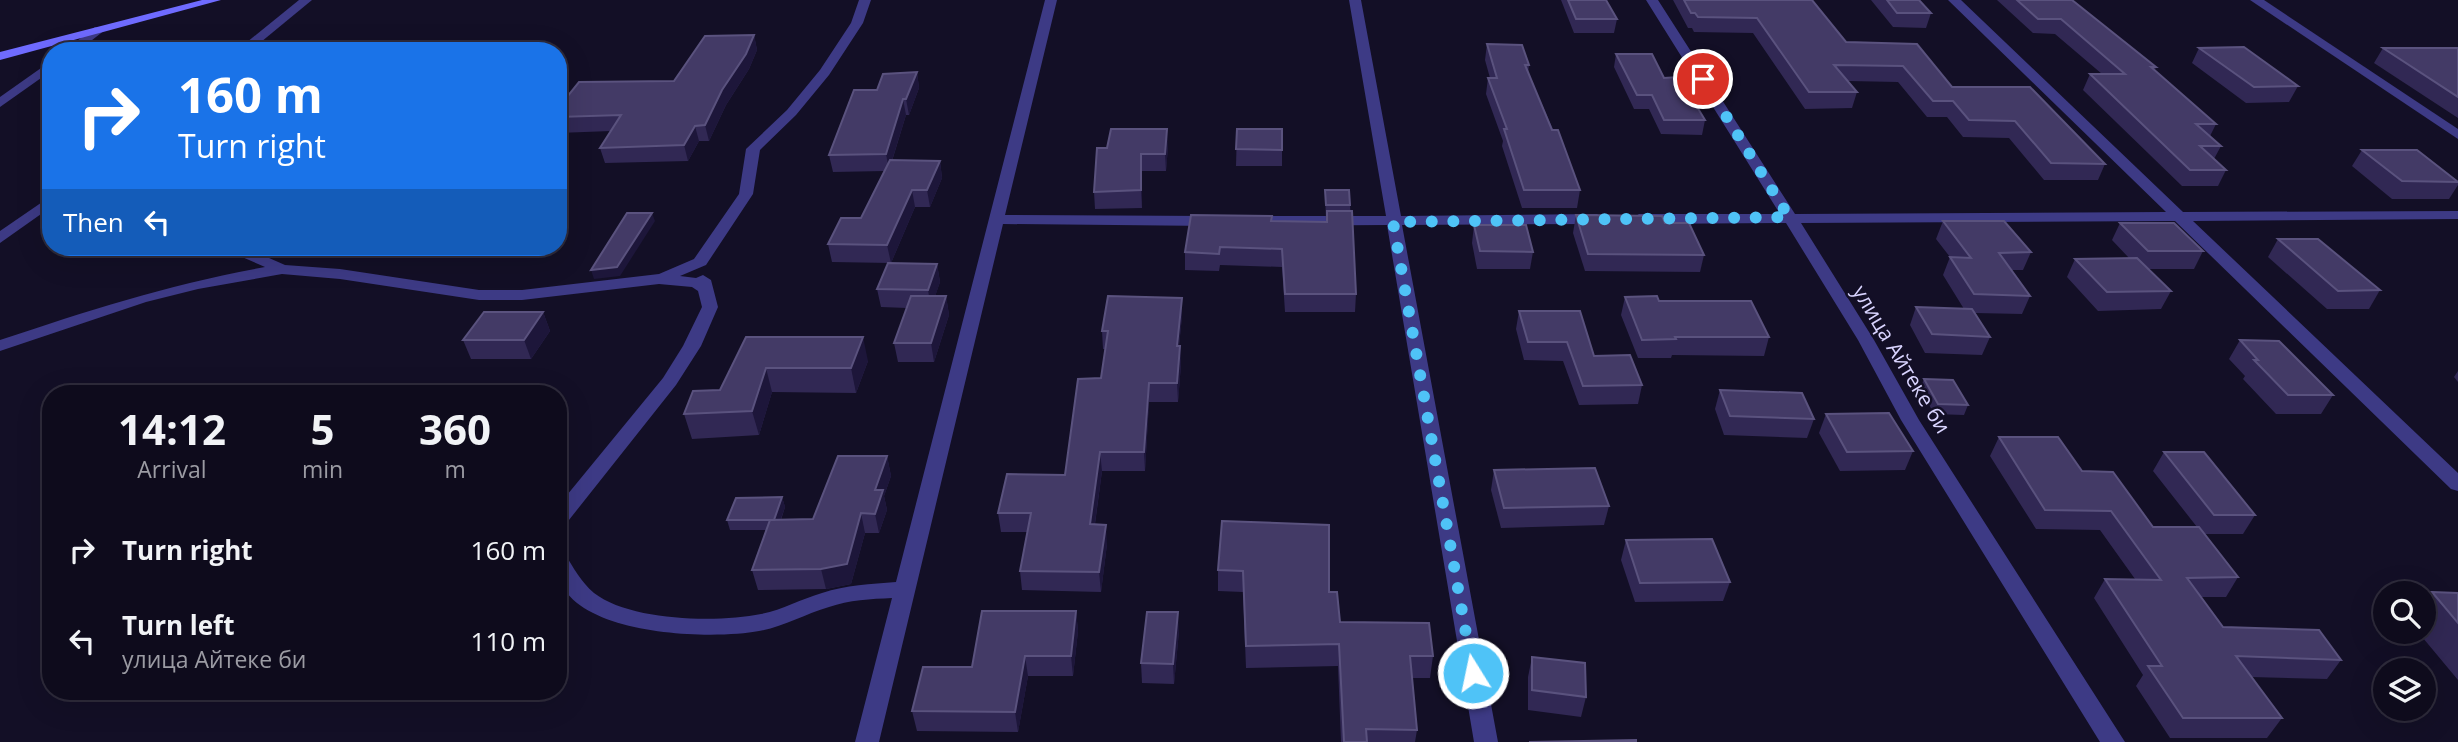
<!DOCTYPE html>
<html lang="en">
<head>
<meta charset="utf-8">
<style>
	:root { --surface:#0e0b1c; --page:#171425; --text:#f1f3f6; --muted:#9b9ba3; --line:#2e2b3b }
	body { margin:0; font-family:"Open Sans",sans-serif; background:var(--page); color:var(--text); height:100vh; display:flex; flex-direction:column; font-size:26px; white-space:nowrap }
	* { box-sizing:border-box; margin:0 }
	p { font-size:23px; color:var(--muted) }
	.icon { flex:none; width:38px; height:38px; fill:none; stroke:currentColor; stroke-width:2; stroke-linecap:round; stroke-linejoin:round }
	.map { position:relative; flex:1; overflow:hidden }
	.drawer { position:absolute; left:42px; top:385px; width:525px; height:315px; display:flex; flex-direction:column; background:var(--surface); border-radius:28px; box-shadow:0 7px 28px #0002,0 0 0 2px var(--line) }
	.drawer>* { flex:none }
	.banner { position:absolute; left:42px; top:42px; width:525px; height:214px; border-radius:28px; box-shadow:0 7px 28px #0002,0 0 0 2px var(--line); background:#1a73e8; color:#fff; overflow:hidden }
	.buttons { position:absolute; left:2373px; top:581px; display:grid; gap:14px }
	.buttons a { display:grid; place-items:center; width:63px; height:63px; border-radius:50%; background:var(--surface); box-shadow:0 7px 28px #0002,0 0 0 2px var(--line); font-size:35px }
	.pin { position:absolute; display:grid; place-items:center; width:60px; height:60px; color:#fff; margin:-30px; border:4px solid #fff; border-radius:50%; box-shadow:0 2px 7px #0007 }
	.me { position:absolute; width:77px; margin:-38px; rotate:350deg; stroke-linejoin:round; filter:drop-shadow(0 0 5px #0008) }
	.turn { display:flex; align-items:center; gap:24px; height:147px; padding:0 21px; font-size:32px }
	.turn .icon { width:91px; height:91px; stroke-width:2.5 }
	.turn b { display:block; font-size:49px; line-height:60px }
	.then { display:flex; align-items:center; height:66px; padding:0 21px; background:#0003; gap:14px; font-size:26px }
	.eta { display:flex; justify-content:space-evenly; align-items:center; height:119px; text-align:center }
	.eta b { font-size:42px; font-weight:700; line-height:49px }
	ul { padding:0; list-style:none }
	li { display:flex; align-items:center; gap:21px; height:91px; padding:0 21px }
	li div { flex:1 }
	li b { display:block; font-size:26px }
	li em { font-style:normal }
	.map>svg:first-child { display:block }
	.lines { fill:none; stroke-linecap:round; stroke-linejoin:round }
	.minor { fill:#3d3a85; fill-rule:evenodd }
	.secondary { fill:#6f6bff; fill-rule:evenodd }
	.wall { fill:#312854 }
	.shaded-wall { fill:#1d163a }
	.building { fill:#433a66; stroke:#5a527e; stroke-width:2 }
	.route { stroke:#4fc3f7; stroke-width:12; stroke-dasharray:0 21.6 }
	.labels { text-anchor:middle; dominant-baseline:central; stroke-width:5; stroke-linejoin:round; paint-order:stroke }
	.street-label { font-size:21px; fill:#d9d4ff; stroke:#130f26 }
</style>
</head>
<body>
<div class="map">
<svg width="2458" height="742" viewBox="0 0 2458 742">
	<rect width="100%" height="100%" fill="#130f26"/>
	<g class="lines">
		<g class="minor">
			<polygon points="299,0 312,0 250,51 236,51"/>
			<path d="M859 0H871L863 23 829 75 796 115 760 150 753 194 706 265 680 276 696 278 703 275 711 280 718 307 701 346 676 385 565 525 558 527V506L663 378 683 346 702 307 698 291 692 287 659 284 522 300H479L340 279 282 274 198 289 146 302 0 351V340C90 310 170 284 265 267L226 250 223 247H244L285 265 340 269 479 290H522L659 274 694 259 739 194 746 149 787 110 820 70 851 23Z"/>
			<path d="M1045 0H1057L1005 215 1212 216 1220 221 1212 226 1003 224 879 742H855L892 598C871 599 849 600 829 607 805 614 783 627 759 631 711 640 577 636 559 578 556 571 558 560 558 552L565 554C573 567 581 582 594 593 630 621 717 623 761 614 782 610 801 599 822 593 846 585 871 584 896 582Z"/>
			<polygon points="1349,0 1361,0 1401,216 1597,214 1605,219 1597,224 1402,225 1498,742 1474,742 1387,225 1247,226 1239,221 1247,216 1386,216"/>
			<polygon points="1646,0 1658,0 1795,214 2166,212 1948,0 1961,0 2183,212 2458,211 2458,219 2193,221 2458,473 2458,491 2451,489 2175,221 1801,223 1874,340 1919,420 2125,742 2100,742 1901,420 1858,340 1786,223 1639,224 1631,219 1639,214 1780,214"/>
			<polygon points="2250,0 2264,0 2458,129 2458,139"/>
			<polygon points="95,27 105,30 78,51 64,51"/>
			<polygon points="51,61 51,71 0,107 0,97"/>
			<polygon points="51,196 51,207 0,243 0,231"/>
		</g>
		<polygon class="secondary" points="202,0 221,0 0,60 0,52"/>
	</g>
	<g class="wall">
		<polygon points="1561,0 1606,0 1617,19 1614,33 1574,33"/>
		<polygon points="1673,0 1812,0 1846,42 1952,87 2105,164 2098,180 2044,180 2009,138 1963,137 1947,117 1927,117 1898,82 1848,81 1857,92 1852,108 1805,109 1753,33 1694,32 1692,28 1688,28"/>
		<polygon points="1871,0 1919,0 1931,13 1926,28 1893,27"/>
		<polygon points="1997,0 2072,0 2156,67 2155,70 2216,124 2210,136 2221,146 2214,159 2226,170 2218,186 2182,186 2083,90 2090,74 2102,74 2055,34 2033,33"/>
		<polygon points="754,35 757,50 749,69 726,105 709,141 699,141 688,161 605,163 600,148 611,131 558,133 558,108 674,81"/>
		<polygon points="1487,44 1529,65 1528,73 1580,190 1577,208 1522,208 1502,146 1503,141 1486,94 1488,78 1490,78 1485,60"/>
		<polygon points="2199,48 2298,86 2289,102 2246,103 2192,63"/>
		<polygon points="2383,48 2458,48 2458,118 2374,63"/>
		<polygon points="1616,54 1664,78 1705,120 1702,135 1661,134 1649,109 1634,109 1614,67"/>
		<polygon points="917,72 919,88 909,115 906,115 892,161 940,161 942,178 930,207 915,207 891,263 832,262 828,244 861,218 885,171 833,172 829,155 877,90"/>
		<polygon points="1237,129 1282,150 1282,166 1236,166"/>
		<polygon points="1168,146 1166,171 1142,171 1142,208 1095,209 1094,192 1107,148"/>
		<polygon points="2362,150 2458,181 2458,185 2449,199 2392,199 2352,166"/>
		<polygon points="1325,190 1350,205 1356,294 1355,312 1285,312 1282,267 1220,265 1219,271 1185,270 1185,252 1272,221 1326,222"/>
		<polygon points="1576,215 1665,223 1704,255 1700,272 1585,271 1573,233"/>
		<polygon points="1943,221 2031,252 2023,270 2011,270 2030,296 2022,314 1975,313 1990,337 1982,355 1925,353 1910,325 1916,307 1964,309 1943,275 1950,257 1936,239"/>
		<polygon points="2120,223 2203,251 2194,269 2149,269 2171,291 2161,309 2098,311 2067,277 2075,259 2129,258 2112,240"/>
		<polygon points="1474,225 1533,252 1530,269 1477,269 1472,243"/>
		<polygon points="2278,239 2380,290 2369,309 2327,309 2268,257"/>
		<polygon points="937,264 940,282 935,296 946,296 949,315 934,362 898,362 894,343 907,308 881,307 877,289"/>
		<polygon points="1625,297 1659,301 1769,337 1764,356 1672,355 1671,358 1638,358 1621,315"/>
		<polygon points="1182,298 1182,316 1179,346 1181,364 1178,402 1149,402 1145,471 1102,471 1095,524 1107,544 1101,592 1022,590 1020,571 1028,532 1001,532 998,513 1065,475 1101,378 1106,349 1103,349 1102,331"/>
		<polygon points="1519,311 1642,385 1638,404 1579,405 1563,361 1524,360 1516,329"/>
		<polygon points="543,312 550,331 531,359 471,359 463,340"/>
		<polygon points="746,337 868,361 856,393 772,392 759,435 692,439 684,414 720,390"/>
		<polygon points="2240,340 2333,395 2321,414 2276,414 2243,379 2245,376 2229,359"/>
		<polygon points="2458,371 2458,382 2454,377"/>
		<polygon points="1924,379 1968,405 1964,415 1934,414 1920,388"/>
		<polygon points="1720,390 1814,419 1807,438 1724,435 1715,409"/>
		<polygon points="1826,414 1913,451 1905,470 1840,471 1819,433"/>
		<polygon points="1999,437 2082,471 2153,527 2197,527 2153,471 2164,452 2255,515 2243,534 2204,534 2238,577 2226,597 2201,597 2223,627 2341,660 2327,679 2251,677 2282,718 2267,738 2170,738 2136,686 2143,675 2094,598 2105,579 2135,579 2100,530 2036,529 1990,456"/>
		<polygon points="887,456 891,476 884,496 887,510 879,533 865,533 851,584 826,589 758,590 752,570 766,530 730,530 727,520 782,497 785,507 781,520 813,519"/>
		<polygon points="1494,470 1609,506 1604,525 1501,528 1491,490"/>
		<polygon points="1222,521 1329,592 1340,622 1433,656 1430,678 1412,678 1417,730 1415,742 1341,742 1338,666 1246,668 1243,592 1218,591 1218,570"/>
		<polygon points="1626,540 1730,582 1723,601 1635,602 1621,560"/>
		<polygon points="2432,592 2458,593 2458,680 2418,632 2424,632 2424,602"/>
		<polygon points="1076,611 1078,631 1073,676 1028,676 1018,732 917,731 912,711 972,667"/>
		<polygon points="1179,631 1174,684 1142,683 1141,663"/>
		<polygon points="1532,657 1586,697 1581,717 1528,710 1528,677"/>
	</g>
	<g class="shaded-wall">
		<polygon points="754,35 757,50 749,69 726,105 709,141 705,125 722,90"/>
		<polygon points="917,72 919,88 909,115 906,99"/>
		<polygon points="903,99 906,115 889,170 886,154"/>
		<polygon points="695,126 699,141 688,161 684,145"/>
		<polygon points="1167,129 1168,146 1166,171 1165,154"/>
		<polygon points="1141,154 1142,171 1142,208 1141,190"/>
		<polygon points="940,161 942,178 930,207 927,190"/>
		<polygon points="912,190 915,207 891,263 887,245"/>
		<polygon points="652,213 655,221 620,276 594,279 591,270"/>
		<polygon points="937,264 940,282 931,308 928,290"/>
		<polygon points="946,296 949,315 934,362 931,343"/>
		<polygon points="1182,298 1182,316 1177,364 1177,346"/>
		<polygon points="543,312 550,331 531,359 524,340"/>
		<polygon points="863,337 868,361 856,393 851,368"/>
		<polygon points="1180,346 1181,364 1178,402 1177,383"/>
		<polygon points="766,368 772,392 759,435 752,411"/>
		<polygon points="1149,383 1149,402 1145,471 1144,452"/>
		<polygon points="1100,452 1102,471 1092,544 1090,524"/>
		<polygon points="887,456 891,476 884,496 887,510 879,533 875,514 875,490"/>
		<polygon points="782,497 785,507 777,530 774,520"/>
		<polygon points="861,513 865,533 851,584 826,589 821,569"/>
		<polygon points="1106,525 1107,544 1101,592 1099,572"/>
		<polygon points="1076,611 1078,631 1073,676 1071,656"/>
		<polygon points="1178,612 1179,631 1174,684 1173,664"/>
		<polygon points="1025,656 1028,676 1018,732 1015,712"/>
	</g>
	<g class="building">
		<polygon points="1568,0 1606,0 1617,19 1576,19"/>
		<polygon points="1684,0 1812,0 1846,42 1917,44 1952,87 2030,87 2105,164 2051,163 2015,121 1969,120 1953,101 1933,101 1903,66 1834,65 1857,92 1809,92 1757,18 1698,17 1695,13 1691,13"/>
		<polygon points="1887,0 1919,0 1931,13 1897,13"/>
		<polygon points="2017,0 2072,0 2156,67 2151,67 2216,124 2196,124 2221,146 2200,146 2226,170 2190,170 2090,74 2125,74 2061,19 2038,19"/>
		<polygon points="754,35 746,54 722,90 705,125 695,126 684,145 600,148 621,115 558,117 558,108 579,82 674,81 705,36"/>
		<polygon points="1487,44 1522,45 1529,65 1525,65 1552,130 1558,130 1580,190 1524,190 1504,129 1507,129 1488,78 1497,78"/>
		<polygon points="2244,47 2298,86 2254,87 2199,48"/>
		<polygon points="2383,48 2458,48 2458,97"/>
		<polygon points="1616,54 1652,54 1664,78 1679,77 1705,120 1664,120 1652,95 1637,95"/>
		<polygon points="917,72 906,99 903,99 886,154 829,155 854,90 877,90 883,74"/>
		<polygon points="1111,129 1167,129 1165,154 1141,154 1141,190 1094,192 1097,148 1107,148"/>
		<polygon points="1237,129 1282,129 1282,150 1236,149"/>
		<polygon points="2362,150 2417,150 2458,182 2402,181"/>
		<polygon points="890,160 940,161 927,190 912,190 887,245 828,244 841,218 861,218"/>
		<polygon points="1325,190 1349,190 1350,205 1326,205"/>
		<polygon points="1327,211 1352,211 1356,294 1285,294 1282,249 1220,247 1219,254 1185,252 1191,215 1272,216 1271,221 1327,222"/>
		<polygon points="627,213 652,213 617,267 591,270"/>
		<polygon points="1576,215 1662,216 1665,223 1689,223 1704,255 1588,254"/>
		<polygon points="1943,221 2004,221 2031,252 1999,253 2030,296 1974,294 1950,257 1971,258"/>
		<polygon points="2120,223 2174,223 2203,251 2148,251"/>
		<polygon points="1474,225 1526,225 1533,252 1480,251"/>
		<polygon points="2278,239 2318,239 2380,290 2338,291"/>
		<polygon points="2137,258 2171,291 2107,292 2075,259"/>
		<polygon points="888,263 937,264 928,290 877,289"/>
		<polygon points="911,296 946,296 931,343 894,343"/>
		<polygon points="1108,296 1182,298 1177,346 1180,346 1177,383 1149,383 1144,452 1100,452 1090,524 1106,525 1099,572 1020,571 1031,513 998,513 1007,474 1065,475 1078,379 1101,378 1108,331 1102,331"/>
		<polygon points="1657,296 1659,301 1751,301 1769,337 1675,337 1676,339 1642,340 1625,297"/>
		<polygon points="1916,307 1972,309 1990,337 1932,334"/>
		<polygon points="1519,311 1580,311 1594,356 1630,355 1642,385 1583,386 1567,342 1528,342"/>
		<polygon points="484,312 543,312 524,340 463,340"/>
		<polygon points="746,337 863,337 851,368 766,368 752,411 684,414 693,391 720,390"/>
		<polygon points="2240,340 2279,341 2333,395 2288,395 2254,360 2258,360"/>
		<polygon points="1924,379 1953,380 1968,405 1938,404"/>
		<polygon points="1720,390 1802,393 1814,419 1730,416"/>
		<polygon points="1889,413 1913,451 1847,452 1826,414"/>
		<polygon points="1999,437 2058,437 2082,471 2113,472 2153,527 2199,527 2238,577 2187,578 2223,627 2319,630 2341,660 2236,656 2282,718 2183,718 2148,666 2162,666 2105,579 2161,580 2111,511 2045,510"/>
		<polygon points="2164,452 2204,452 2255,515 2214,515"/>
		<polygon points="838,456 887,456 875,490 883,490 875,514 861,513 847,564 821,569 752,570 770,520 813,519"/>
		<polygon points="1595,468 1609,506 1504,508 1494,470"/>
		<polygon points="782,497 774,520 727,520 736,498"/>
		<polygon points="1222,521 1329,525 1329,592 1337,592 1340,622 1429,623 1433,656 1410,656 1417,730 1366,729 1367,742 1344,742 1339,644 1246,646 1243,571 1218,570"/>
		<polygon points="1712,539 1730,582 1640,583 1626,540"/>
		<polygon points="2432,592 2458,593 2458,623"/>
		<polygon points="982,611 1076,611 1071,656 1025,656 1015,712 912,711 923,667 972,667"/>
		<polygon points="1147,612 1178,612 1173,664 1141,663"/>
		<polygon points="1532,657 1585,663 1586,697 1532,690"/>
		<polygon points="1636,740 1636,742 1529,742"/>
	</g>
	<g class="lines">
		<polyline class="route" points="1473,673 1393,222 1789,217 1703,79"/>
	</g>
	<g class="labels">
		<g class="street-label">
			<text transform="translate(1902 359) rotate(59)">улица Айтеке би</text>
		</g>
	</g>
</svg>
<div class="buttons">
<a><svg class="icon" aria-label="search" viewBox="0 0 24 24"><circle cx="10" cy="10" r="6"/><path d="M15 15l6 6"/></svg></a>
<a><svg class="icon" aria-label="layers" viewBox="0 0 24 24"><path d="M12 4l9 5-9 5-9-5zM3 14l9 5 9-5"/></svg></a>
</div>
<div class="pin" style="left:1703px;top:79px;background:#d93025"><svg class="icon" aria-label="arrive" viewBox="0 0 24 24"><path d="M6 21V4h12l-3 4 3 4H6"/></svg></div>
<svg class="me" style="left:1473px;top:673px" viewBox="-20 -20 40 40"><circle r="17" fill="#4fc3f7" stroke="#fff" stroke-width="3"/><path d="M0-11L8 9 0 5-8 9z" fill="#fff"/></svg>
<div class="banner">
<div class="turn"><svg class="icon" aria-label="right" viewBox="0 0 24 24"><path d="M7 20v-9h11M14 6l5 5-5 5"/></svg><div><b>160 m</b>Turn right</div></div>
<div class="then">Then<svg class="icon" aria-label="left" viewBox="0 0 24 24"><path d="M17 20v-9H6M10 6l-5 5 5 5"/></svg></div>
</div>
<section class="drawer">
<div class="eta">
<div><b>14:12</b><p>Arrival</p></div>
<div><b>5</b><p>min</p></div>
<div><b>360</b><p>m</p></div>
</div>
<ul>
<li><svg class="icon" aria-label="right" viewBox="0 0 24 24"><path d="M7 20v-9h11M14 6l5 5-5 5"/></svg><div><b>Turn right</b></div><em>160 m</em></li>
<li><svg class="icon" aria-label="left" viewBox="0 0 24 24"><path d="M17 20v-9H6M10 6l-5 5 5 5"/></svg><div><b>Turn left</b><p>улица Айтеке би</p></div><em>110 m</em></li>
</ul>
</section>
</div>
</body>
</html>
